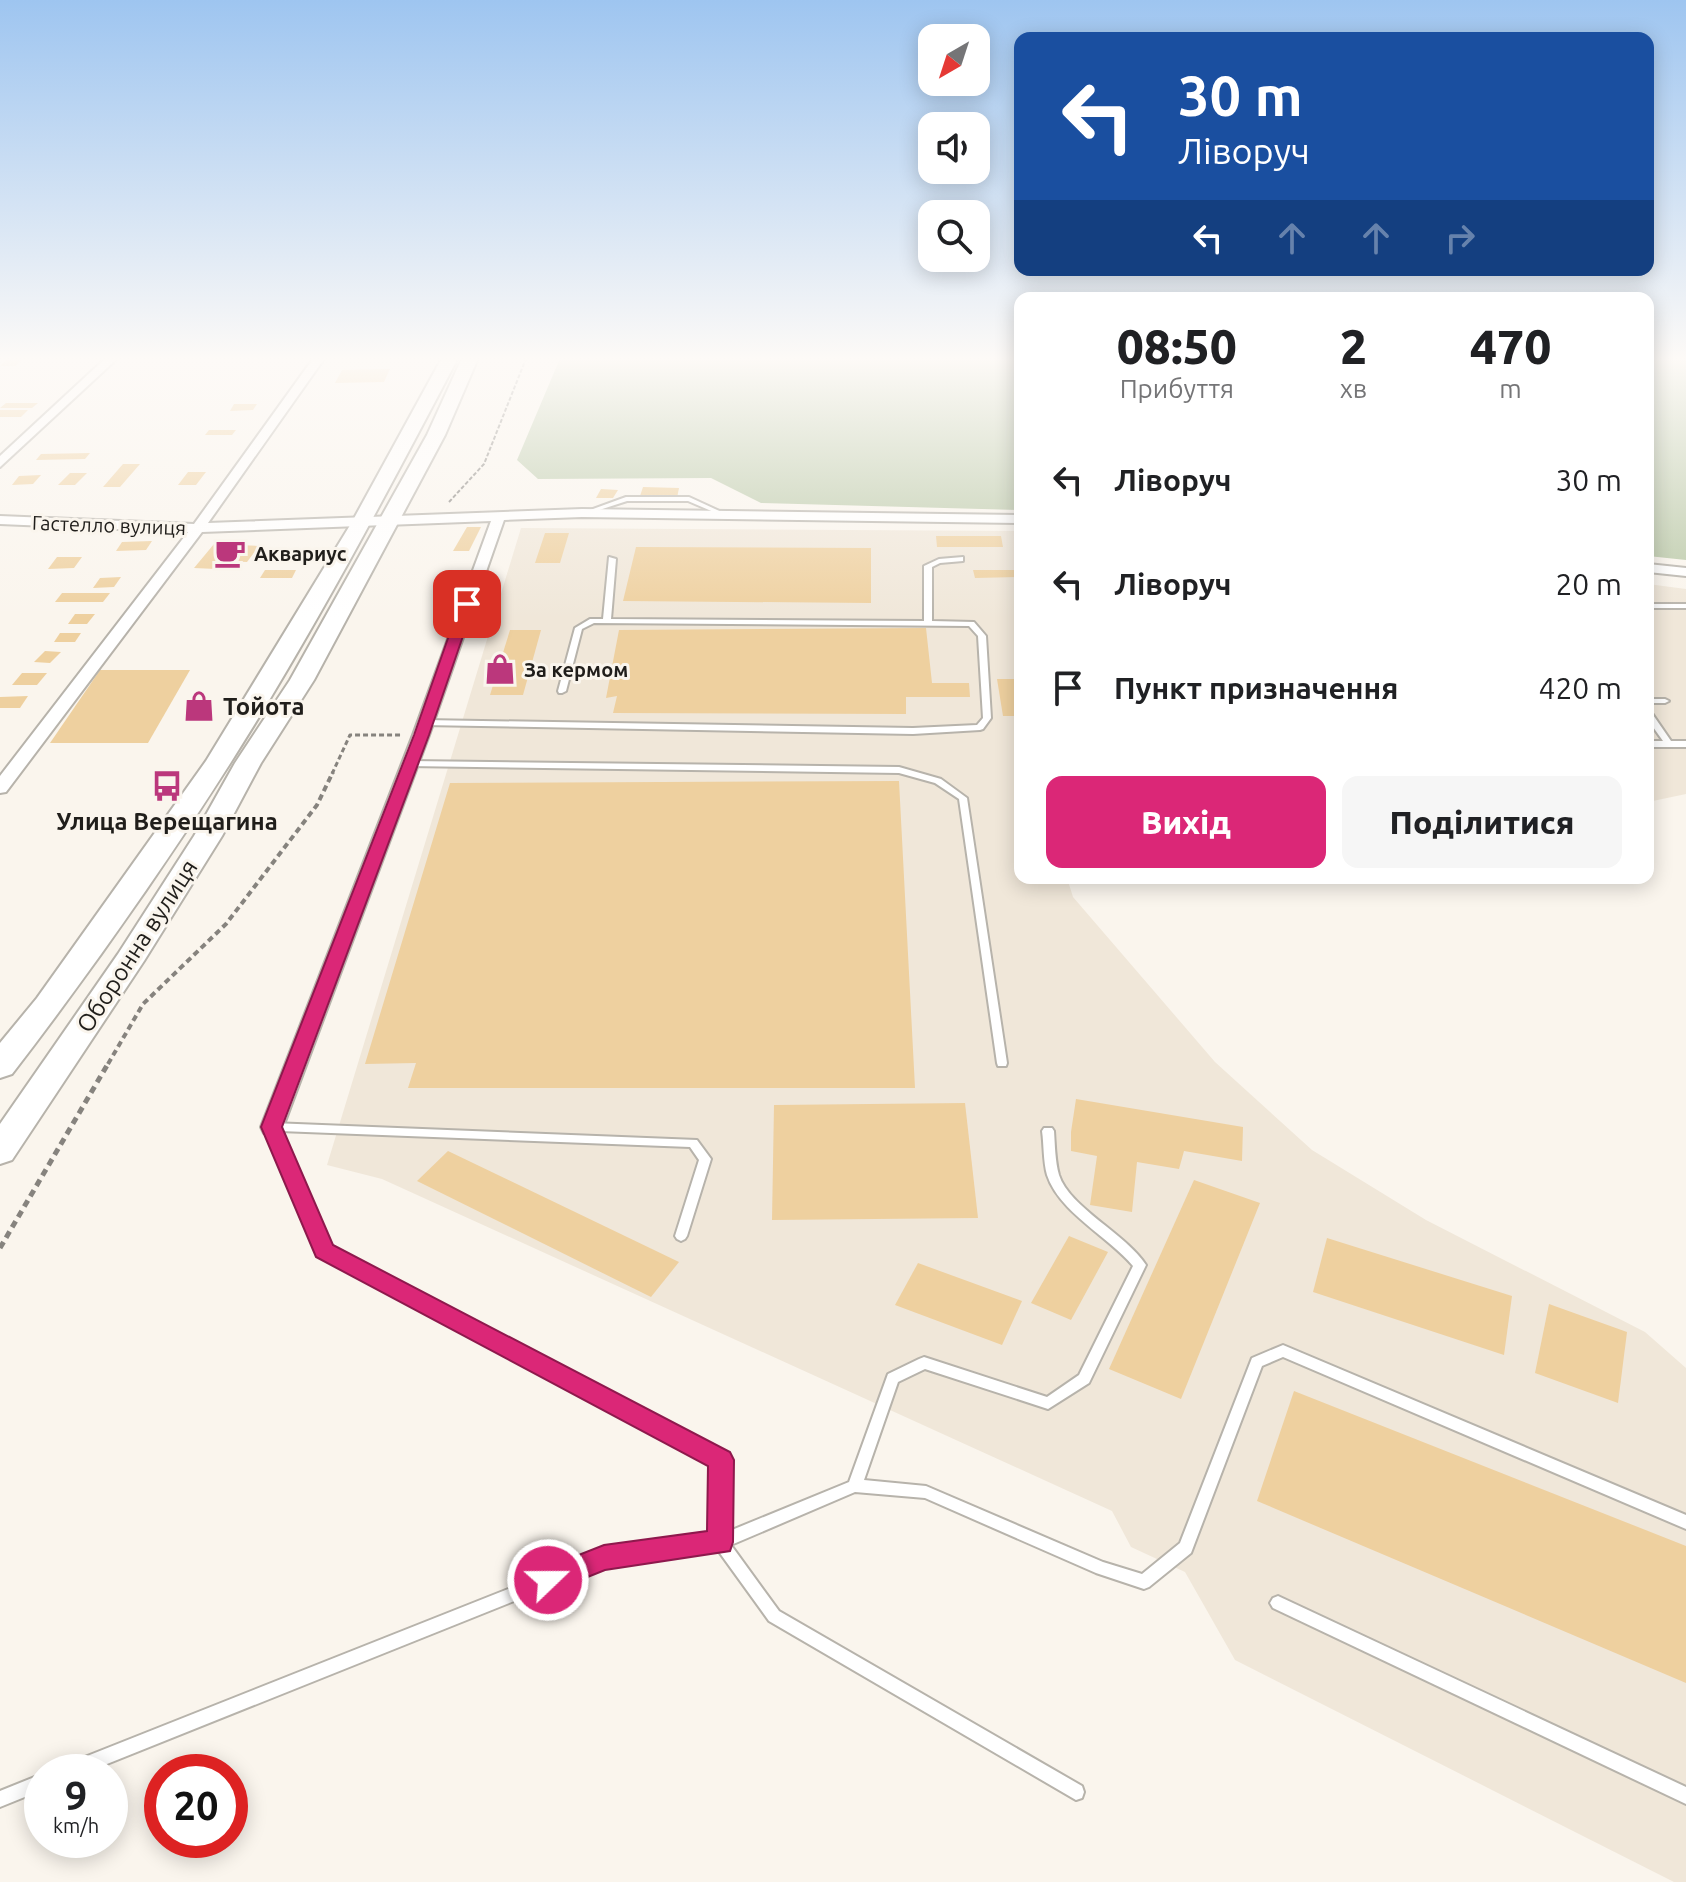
<!DOCTYPE html>
<html lang="uk">
<head>
<meta charset="utf-8">
<style>
	:root { --surface:#fff; --page:#f6f6f6; --text:#202124; --muted:#757577; --accent:#db2777 }
	body { margin:0; font-family:Ubuntu,sans-serif; background:var(--page); color:var(--text); height:100vh; display:flex; flex-direction:column; font-size:30px; white-space:nowrap }
	* { box-sizing:border-box; margin:0 }
	p { font-size:26px; color:var(--muted) }
	.icon { flex:none; width:44px; height:44px; fill:none; stroke:currentColor; stroke-width:2; stroke-linecap:round; stroke-linejoin:round }
	.map { position:relative; flex:1; overflow:hidden }
	.sheet { position:absolute; left:1014px; top:292px; width:640px; height:592px; display:flex; flex-direction:column; background:var(--surface); border-radius:16px; box-shadow:0 4px 20px #0003 }
	.sheet>* { flex:none }
	.hud { position:absolute; left:1014px; top:32px; width:640px; height:244px; border-radius:16px; box-shadow:0 4px 20px #0003; background:#1a4fa0; color:#fff; overflow:hidden }
	.needle { width:52px; rotate:219deg }
	.tools { position:absolute; left:918px; top:24px; display:grid; gap:16px }
	.tools a { display:grid; place-items:center; width:72px; height:72px; border-radius:16px; background:var(--surface); box-shadow:0 4px 20px #0003; font-size:40px }
	.speed { position:absolute; left:24px; top:1754px; display:flex; gap:16px; font-size:40px; font-weight:700; text-align:center }
	.speed>* { display:grid; place-content:center; width:104px; height:104px; border-radius:50%; background:var(--surface); box-shadow:0 4px 20px #0003; line-height:1 }
	.speed small { font-size:20px; font-weight:400 }
	.speed .limit { border:12px solid #d22; background:#fff; color:#111 }
	.pin { position:absolute; display:grid; place-items:center; width:68px; height:68px; color:#fff; margin:-34px; border-radius:16px; box-shadow:0 4px 12px #0006 }
	.me { position:absolute; width:88px; margin:-44px; rotate:68deg; stroke-linejoin:round; filter:drop-shadow(0 0 6px #0008) }
	.turn { display:flex; align-items:center; gap:28px; height:168px; padding:0 32px; font-size:36px }
	.turn .icon { width:104px; height:104px; stroke-width:2.5 }
	.turn b { display:block; font-size:56px; line-height:68px }
	.lanes { display:flex; align-items:center; height:76px; padding:0 32px; background:#0003; justify-content:center; gap:40px; direction:ltr }
	.lanes .off { opacity:.35 }
	.eta { display:flex; justify-content:space-evenly; align-items:center; height:136px; text-align:center }
	.eta b { font-size:48px; font-weight:800; line-height:56px }
	.cta { display:flex; gap:16px; margin-top:auto; padding:16px 32px }
	.cta a { flex:1; height:92px; border-radius:16px; background:var(--accent); color:#fff; font-size:32px; font-weight:800; line-height:92px; text-align:center }
	.cta a+a { background:var(--page); color:var(--text) }
	ul { padding:0; list-style:none }
	li { display:flex; align-items:center; gap:24px; height:104px; padding:0 32px }
	li div { flex:1 }
	li b { display:block; font-size:30px }
	li em { font-style:normal }
	.map>svg:first-child { display:block }
	.built { fill:#f0e7d9 }
	.green { fill:#bac9a8 }
	.building { fill:#eed09f }
	.lines { fill:none; stroke-linecap:round; stroke-linejoin:round }
	.lane-casing { stroke:#b7b3ab; stroke-width:4 }
	.street-casing { stroke:#b7b3ab; stroke-width:4 }
	.primary-casing { stroke:#b7b3ab; stroke-width:4 }
	.path-far3 { stroke:#86837e; stroke-width:2; stroke-dasharray:4 2; stroke-linecap:butt }
	.path-far2 { stroke:#86837e; stroke-width:3; stroke-dasharray:5 3; stroke-linecap:butt }
	.path-far1 { stroke:#86837e; stroke-width:4; stroke-dasharray:6 4; stroke-linecap:butt }
	.path { stroke:#86837e; stroke-width:5; stroke-dasharray:7 5; stroke-linecap:butt }
	.lane { fill:#fff; fill-rule:evenodd }
	.street { fill:#fff; fill-rule:evenodd }
	.primary { fill:#fff; fill-rule:evenodd }
	.route { fill:#db2777; stroke:#8e194d; stroke-width:2 }
	.labels { text-anchor:middle; dominant-baseline:central; stroke-width:6; stroke-linejoin:round; paint-order:stroke }
	.far-street-label { font-size:20px; fill:#201e1b; stroke:#faf5ed }
	.far-poi-label { font-size:20px; font-weight:bold; fill:#201e1b; stroke:#faf5ed; text-anchor:start }
	.poi-label { font-size:24px; font-weight:bold; fill:#201e1b; stroke:#faf5ed; text-anchor:start }
	.street-label { font-size:24px; fill:#201e1b; stroke:#faf5ed }
</style>
</head>
<body>
<div class="map">
<svg width="1686" height="1882" viewBox="0 0 1686 1882">
	<rect width="100%" height="100%" fill="#faf5ed"/>
	<g class="built">
		<polygon points="521,528 1020,531 1020,878 1067,878 1073,897 1215,1062 1312,1150 1426,1220 1645,1332 1686,1368 1686,1882 1674,1882 1235,1660 1185,1572 1131,1547 1112,1511 382,1179 327,1165"/>
		<polygon points="1648,584 1686,589 1686,794 1648,802"/>
	</g>
	<g class="green">
		<polygon points="561,356 1020,356 1020,510 761,503 711,478 538,479 517,460"/>
		<polygon points="1648,356 1686,356 1686,560 1648,556"/>
	</g>
	<g class="building">
		<polygon points="9,357 26,357 15,366 0,366"/>
		<polygon points="390,369 384,382 335,383 342,370"/>
		<polygon points="6,403 38,403 32,408 0,408"/>
		<polygon points="234,404 257,404 253,410 230,411"/>
		<polygon points="0,410 28,410 21,417 0,417"/>
		<polygon points="209,430 236,430 232,435 205,435"/>
		<polygon points="90,453 85,459 36,460 41,454"/>
		<polygon points="123,464 140,464 120,487 103,487"/>
		<polygon points="188,472 206,472 196,485 178,485"/>
		<polygon points="70,473 87,473 75,485 58,485"/>
		<polygon points="41,475 33,484 12,485 19,476"/>
		<polygon points="643,487 679,488 676,503 638,502"/>
		<polygon points="601,489 618,490 613,498 596,498"/>
		<polygon points="467,527 481,527 469,551 453,551"/>
		<polygon points="545,533 569,533 560,563 535,563"/>
		<polygon points="936,536 1001,536 1003,547 937,547"/>
		<polygon points="152,541 146,550 116,551 122,542"/>
		<polygon points="214,544 259,546 247,562 222,561 216,569 194,568"/>
		<polygon points="636,547 871,548 871,603 623,601"/>
		<polygon points="57,557 82,557 74,568 48,569"/>
		<polygon points="265,570 296,570 292,578 260,578"/>
		<polygon points="973,570 1020,570 1020,577 975,578"/>
		<polygon points="121,577 114,587 93,588 100,578"/>
		<polygon points="62,593 110,593 103,602 55,602"/>
		<polygon points="75,614 95,614 87,624 68,624"/>
		<polygon points="926,628 932,683 969,683 970,697 906,697 906,714 613,713 617,696 606,698 619,630"/>
		<polygon points="510,630 541,630 523,695 490,695"/>
		<polygon points="60,633 81,633 75,642 54,642"/>
		<polygon points="45,651 61,652 50,663 34,662"/>
		<polygon points="100,670 190,670 148,743 50,743"/>
		<polygon points="22,673 47,673 37,685 12,685"/>
		<polygon points="997,679 1020,679 1020,716 1003,716"/>
		<polygon points="28,696 20,708 0,708 0,697"/>
		<polygon points="899,781 915,1088 408,1088 416,1063 365,1064 450,783"/>
		<polygon points="1076,1099 1243,1127 1242,1161 1184,1151 1179,1169 1137,1162 1132,1212 1090,1205 1097,1156 1071,1151 1071,1132"/>
		<polygon points="965,1103 978,1218 772,1220 774,1105"/>
		<polygon points="448,1151 679,1262 651,1297 417,1181"/>
		<polygon points="1194,1180 1260,1203 1181,1399 1109,1369"/>
		<polygon points="1069,1236 1108,1252 1071,1320 1031,1303"/>
		<polygon points="1327,1238 1512,1296 1504,1355 1313,1292"/>
		<polygon points="918,1263 1022,1301 1002,1345 895,1305"/>
		<polygon points="1549,1304 1627,1332 1618,1403 1535,1373"/>
		<polygon points="1294,1391 1686,1546 1686,1683 1257,1501"/>
	</g>
	<g class="lines">
		<defs>
			<g id="lane">
				<polygon points="626,497 689,497 728,515 723,516 688,501 627,501 587,514 582,513"/>
				<polygon points="609,557 616,559 611,619 924,621 924,566 939,559 963,557 963,561 940,563 932,567 932,621 974,622 986,636 991,718 983,729 980,730 913,734 422,725 421,723 425,720 913,728 977,725 983,718 978,636 969,626 594,623 582,629 566,691 562,693 559,693 558,691 575,628 590,619 603,619"/>
				<rect x="1648" y="604" width="38" height="4"/>
				<polygon points="1648,699 1665,699 1669,701 1665,703 1648,703"/>
				<polygon points="1648,712 1651,712 1671,741 1686,741 1686,747 1648,747 1648,741 1663,741 1648,720"/>
				<polygon points="410,761 899,767 941,779 967,798 1007,1063 1006,1066 998,1066 997,1063 959,799 935,783 899,773 407,766 406,764"/>
				<path d="M272 1123 697 1140 711 1159 687 1236 685 1239 681 1241 677 1239 675 1236 699 1160 690 1147 280 1131 329 1248 726 1456 728 1460 727 1532 849 1482 888 1374 919 1359 924 1357 1047 1397 1079 1375 1133 1266C1109 1237 1059 1212 1047 1175 1043 1161 1044 1145 1042 1131L1044 1128H1052L1054 1131C1055 1145 1055 1161 1059 1175 1069 1207 1126 1234 1146 1265L1089 1383 1048 1409 925 1369 898 1382 864 1480 926 1486 1103 1562 1142 1574 1180 1543 1252 1358 1283 1345 1686 1515V1529L1283 1357 1262 1366 1191 1553 1149 1587 1144 1589 1096 1573 925 1498 855 1492 731 1545 779 1611 1082 1786 1084 1792 1082 1798 1076 1800 769 1621 717 1549 604 1565 87 1772H59L61 1766 67 1764 604 1551 713 1536 714 1463 320 1254 266 1127 268 1124Z"/>
				<polygon points="1278,1596 1686,1787 1686,1804 1273,1608 1270,1603 1273,1598"/>
				<polygon points="42,1774 42,1790 0,1807 0,1791"/>
			</g>
			<g id="street">
				<polygon points="108,356 120,356 0,467 0,456"/>
				<polygon points="315,356 326,356 208,523 582,509 1020,515 1020,523 582,517 504,520 429,735 283,1127 280,1133 272,1135 264,1133 261,1127 413,735 491,521 202,532 6,792 0,793 0,776 188,532 0,524 0,516 194,524"/>
				<polygon points="1648,564 1686,568 1686,576 1648,572"/>
			</g>
			<g id="primary">
				<path d="M443 356H459C387 493 314 631 231 762 163 869 89 974 12 1074L0 1078V1043L37 998 206 761 352 522Z"/>
				<polygon points="463,356 479,356 445,435 314,680 261,763 222,836 144,961 12,1160 0,1164 0,1124 118,954 194,836 235,763 290,680 427,435"/>
			</g>
		</defs>
		<use href="#lane" class="lane-casing"/>
		<use href="#street" class="street-casing"/>
		<use href="#primary" class="primary-casing"/>
		<polyline class="path-far3" points="449,502 484,464 527,356"/>
		<polyline class="path-far2" points="332,774 350,735 403,735"/>
		<polyline class="path-far1" points="108,1064 143,1004 226,924 317,805 333,772"/>
		<polyline class="path" points="0,1248 109,1062"/>
		<use href="#lane" class="lane"/>
		<use href="#street" class="street"/>
		<use href="#primary" class="primary"/>
	</g>
	<linearGradient id="sky" x2="0" y2="1"><stop stop-color="#9ec5f0"/><stop offset="0.58" stop-color="#fdfaf7"/><stop offset="1" stop-color="#fdfaf7" stop-opacity="0"/></linearGradient>
	<rect width="1686" height="619" fill="url(#sky)"/>
	<polygon class="route" points="467,600 474,604 429,735 282,1127 333,1245 730,1452 734,1460 733,1542 730,1551 605,1570 548,1593 538,1590 534,1580 538,1571 604,1545 707,1531 708,1466 316,1257 261,1127 414,735 460,604"/>
	<defs>
		<symbol id="cafe-bare" viewBox="-9 -9 18 18"><path d="M-5.5-4.5H6V0H3Q3 3.5 0 3.5H-2.5Q-5.5 3.5-5.5 0ZM3-3.2v2h1.7v-2ZM-6 4.5H4V6H-6Z" fill="#bb377c" stroke="#faf5ed" stroke-width="2.5" paint-order="stroke"/></symbol>
		<symbol id="shop-bare" viewBox="-9 -9 18 18"><path d="M-5-2.5h2.3a2.7 3.5 0 0 1 5.4 0H5L5.5 6h-11ZM-1.5-2.5h3a1.5 2.3 0 0 0-3 0Z" fill="#bb377c" stroke="#faf5ed" stroke-width="2.5" paint-order="stroke"/></symbol>
		<symbol id="bus-bare" viewBox="-9 -9 18 18"><path d="M-5-6H5V4H4V6H2V4H-2V6H-4V4H-5ZM-3.5-4V0h7V-4ZM-3.5 1.2v1.5H-2V1.2ZM2 1.2v1.5H3.5V1.2Z" fill="#bb377c" stroke="#faf5ed" stroke-width="2.5" paint-order="stroke"/></symbol>
	</defs>
	<g fill-rule="evenodd">
		<use href="#cafe-bare" x="208" y="531" width="44" height="44"/>
		<use href="#shop-bare" x="478" y="647" width="44" height="44"/>
		<use href="#shop-bare" x="177" y="684" width="44" height="44"/>
		<use href="#bus-bare" x="145" y="764" width="44" height="44"/>
	</g>
	<g class="labels">
		<g class="far-street-label">
			<text transform="translate(109 525) rotate(2)">Гастелло вулиця</text>
		</g>
		<g class="far-poi-label">
			<text x="254" y="553">Аквариус</text>
			<text x="524" y="669">За кермом</text>
		</g>
		<g class="poi-label">
			<text x="223" y="706">Тойота</text>
			<text x="167" y="821" text-anchor="middle">Улица Верещагина</text>
		</g>
		<g class="street-label">
			<text transform="translate(137 946) rotate(-57)">Оборонна вулиця</text>
		</g>
	</g>
</svg>
<div class="tools">
<a><svg class="needle" viewBox="-14 -14 28 28"><path d="M0-13l5 13h-10z" fill="#e53935"/><path d="M0 13l5-13h-10z" fill="#757577"/></svg></a>
<a><svg class="icon" aria-label="sound" viewBox="0 0 24 24"><path d="M4 9h4l5-4v14l-5-4H4zM17 9q2 3 0 6"/></svg></a>
<a><svg class="icon" aria-label="search" viewBox="0 0 24 24"><circle cx="10" cy="10" r="6"/><path d="M15 15l6 6"/></svg></a>
</div>
<div class="speed"><div>9<small>km/h</small></div><div class="limit">20</div></div>
<div class="pin" style="left:467px;top:604px;background:#d93025"><svg class="icon" aria-label="arrive" viewBox="0 0 24 24"><path d="M6 21V4h12l-3 4 3 4H6"/></svg></div>
<svg class="me" style="left:548px;top:1580px" viewBox="-20 -20 40 40"><circle r="17" fill="#db2777" stroke="#fff" stroke-width="3"/><path d="M0-11L8 9 0 5-8 9z" fill="#fff"/></svg>
<div class="hud">
<div class="turn"><svg class="icon" aria-label="left" viewBox="0 0 24 24"><path d="M17 20v-9H6M10 6l-5 5 5 5"/></svg><div><b>30 m</b>Ліворуч</div></div>
<div class="lanes"><svg class="icon" aria-label="left" viewBox="0 0 24 24"><path d="M17 20v-9H6M10 6l-5 5 5 5"/></svg><svg class="icon off" aria-label="ahead" viewBox="0 0 24 24"><path d="M12 20V5M6 11l6-6 6 6"/></svg><svg class="icon off" aria-label="ahead" viewBox="0 0 24 24"><path d="M12 20V5M6 11l6-6 6 6"/></svg><svg class="icon off" aria-label="right" viewBox="0 0 24 24"><path d="M7 20v-9h11M14 6l5 5-5 5"/></svg></div>
</div>
<section class="sheet">
<div class="eta">
<div><b>08:50</b><p>Прибуття</p></div>
<div><b>2</b><p>хв</p></div>
<div><b>470</b><p>m</p></div>
</div>
<ul>
<li><svg class="icon" aria-label="left" viewBox="0 0 24 24"><path d="M17 20v-9H6M10 6l-5 5 5 5"/></svg><div><b>Ліворуч</b></div><em>30 m</em></li>
<li><svg class="icon" aria-label="left" viewBox="0 0 24 24"><path d="M17 20v-9H6M10 6l-5 5 5 5"/></svg><div><b>Ліворуч</b></div><em>20 m</em></li>
<li><svg class="icon" aria-label="arrive" viewBox="0 0 24 24"><path d="M6 21V4h12l-3 4 3 4H6"/></svg><div><b>Пункт призначення</b></div><em>420 m</em></li>
</ul>
<div class="cta"><a>Вихід</a><a>Поділитися</a></div>
</section>
</div>
</body>
</html>
